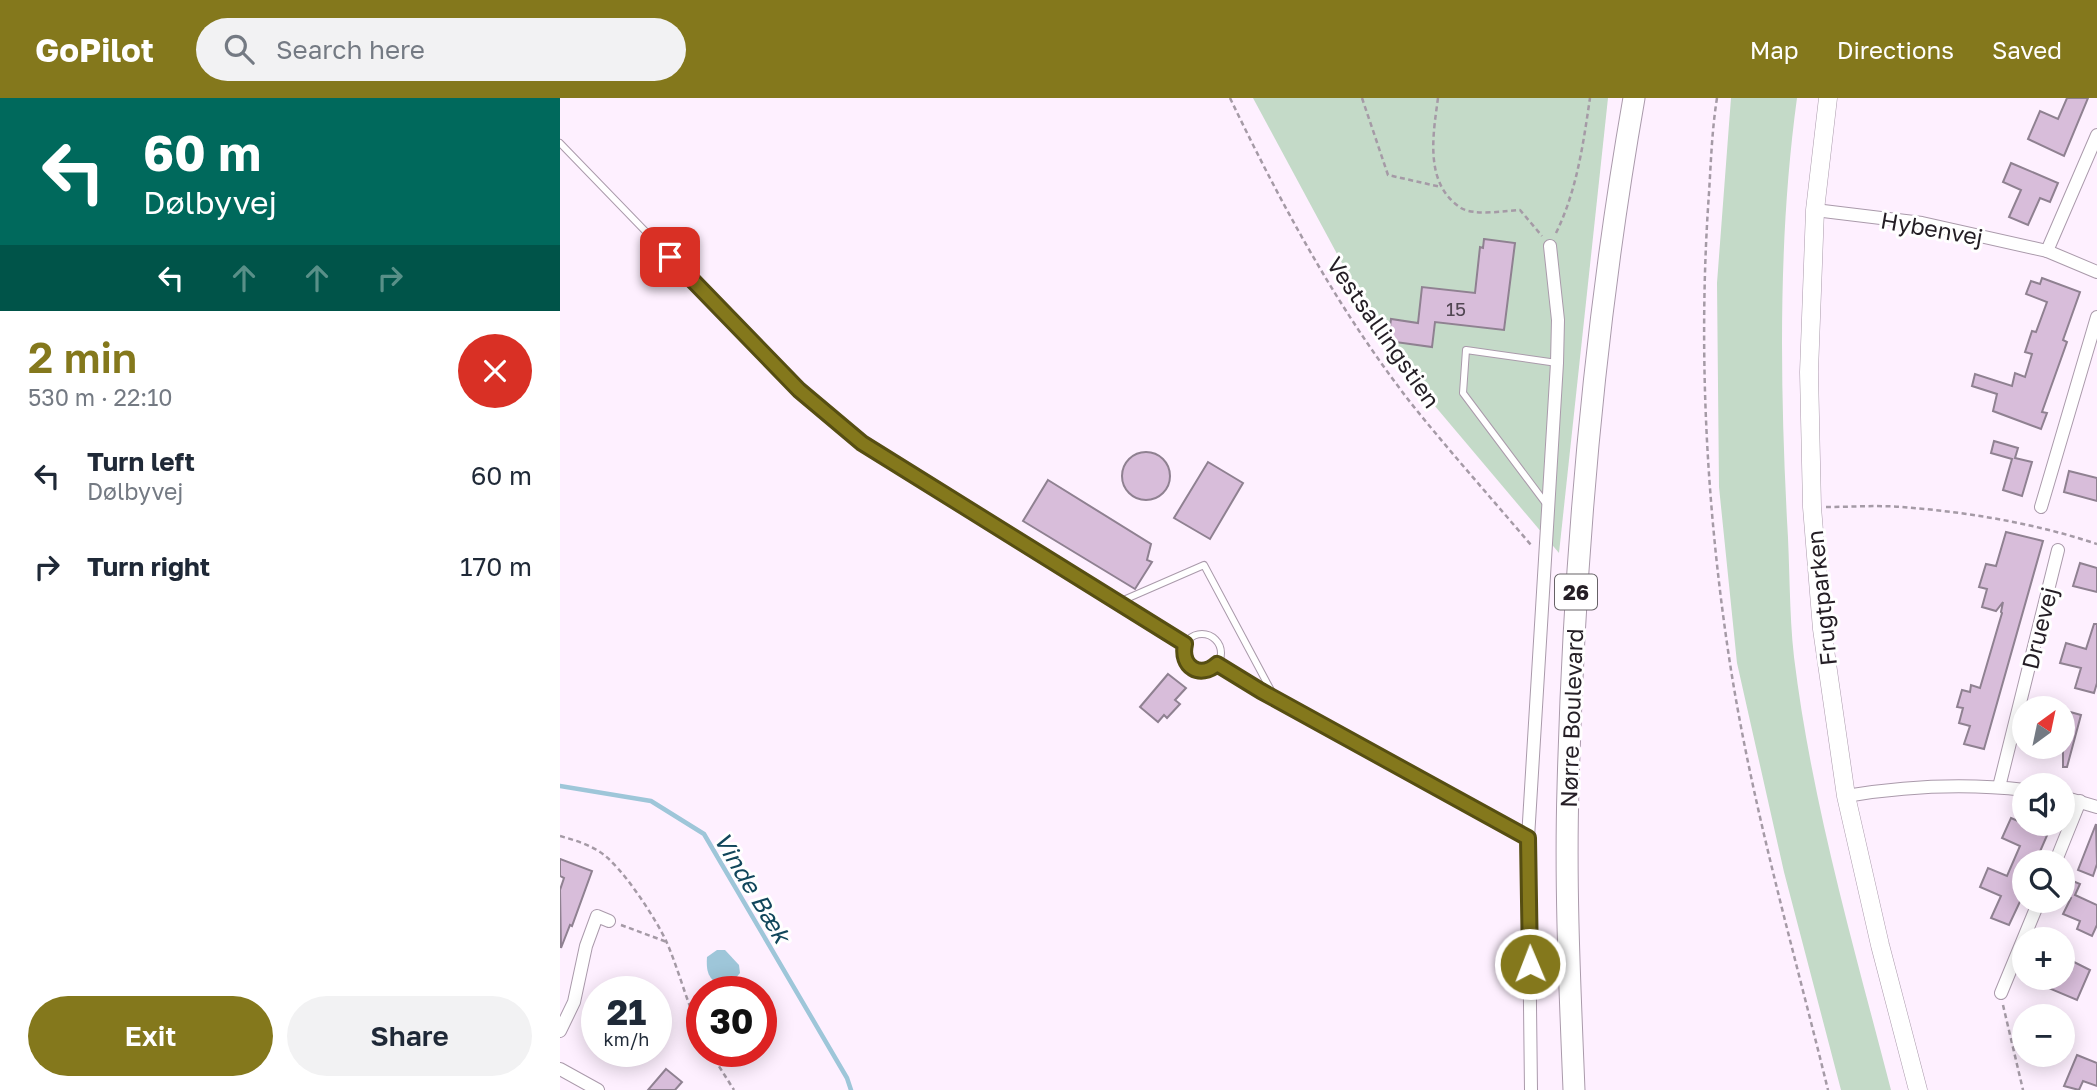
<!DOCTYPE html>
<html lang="en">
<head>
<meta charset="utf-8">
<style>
	:root { --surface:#fff; --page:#f2f2f3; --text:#1f2937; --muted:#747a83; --accent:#84781c }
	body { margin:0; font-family:"Golos Text",sans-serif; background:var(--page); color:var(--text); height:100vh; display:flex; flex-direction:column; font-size:26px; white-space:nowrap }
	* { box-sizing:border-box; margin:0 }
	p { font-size:23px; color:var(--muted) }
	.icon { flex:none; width:38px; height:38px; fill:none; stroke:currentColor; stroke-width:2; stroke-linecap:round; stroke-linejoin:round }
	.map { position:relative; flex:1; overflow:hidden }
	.drawer { display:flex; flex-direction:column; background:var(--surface); width:560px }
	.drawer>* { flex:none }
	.banner { background:#00695c; color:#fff; overflow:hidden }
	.needle { width:46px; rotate:33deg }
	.controls { position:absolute; left:1452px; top:598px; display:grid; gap:14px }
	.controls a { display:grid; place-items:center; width:63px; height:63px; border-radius:50%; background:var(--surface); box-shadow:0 4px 18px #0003; font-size:35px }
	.speed { position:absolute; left:21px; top:878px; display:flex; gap:14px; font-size:35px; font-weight:700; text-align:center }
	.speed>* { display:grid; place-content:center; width:91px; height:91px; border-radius:50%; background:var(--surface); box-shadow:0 4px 18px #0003; line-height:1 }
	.speed small { font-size:18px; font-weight:400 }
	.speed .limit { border:10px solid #d22; background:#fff; color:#111 }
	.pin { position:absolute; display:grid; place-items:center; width:60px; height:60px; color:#fff; margin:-30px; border-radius:14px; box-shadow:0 4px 10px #0006 }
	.me { position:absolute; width:77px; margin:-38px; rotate:359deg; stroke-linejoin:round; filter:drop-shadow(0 0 5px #0008) }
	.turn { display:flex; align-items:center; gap:24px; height:147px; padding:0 28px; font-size:32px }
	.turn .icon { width:91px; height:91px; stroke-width:2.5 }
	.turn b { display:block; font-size:49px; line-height:60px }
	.lanes { display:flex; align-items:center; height:66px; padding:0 28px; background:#0003; justify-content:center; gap:35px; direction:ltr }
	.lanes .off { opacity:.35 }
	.round { display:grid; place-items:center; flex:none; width:74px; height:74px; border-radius:37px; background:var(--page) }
	.summary { display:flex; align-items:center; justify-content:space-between; height:119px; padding:0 28px }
	h1 { font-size:42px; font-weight:600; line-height:52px; color:var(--accent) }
	.cta { display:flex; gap:14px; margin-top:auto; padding:14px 28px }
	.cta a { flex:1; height:80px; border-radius:42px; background:var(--accent); color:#fff; font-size:28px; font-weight:600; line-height:80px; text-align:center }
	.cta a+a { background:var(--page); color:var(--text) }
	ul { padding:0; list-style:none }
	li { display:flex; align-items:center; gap:21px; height:91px; padding:0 28px }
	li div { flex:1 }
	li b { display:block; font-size:26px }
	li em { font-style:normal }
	header { display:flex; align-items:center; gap:42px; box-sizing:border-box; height:98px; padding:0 35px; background:var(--accent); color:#fff }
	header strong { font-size:33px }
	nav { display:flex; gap:38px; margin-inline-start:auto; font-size:24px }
	.search { width:490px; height:63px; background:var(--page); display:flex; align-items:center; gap:18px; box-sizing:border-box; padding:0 24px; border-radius:38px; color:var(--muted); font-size:26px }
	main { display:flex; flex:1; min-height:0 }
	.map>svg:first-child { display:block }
	.green { fill:#c4dac8 }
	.water { fill:#9ec6d9 }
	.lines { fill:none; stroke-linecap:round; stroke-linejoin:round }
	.stream { stroke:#9ec6d9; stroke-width:4.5 }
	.building { fill:#d8bdda; stroke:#8f8191; stroke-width:2 }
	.lane-casing { stroke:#aa9aab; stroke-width:8 }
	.street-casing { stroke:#aa9aab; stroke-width:14 }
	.secondary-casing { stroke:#aa9aab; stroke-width:19 }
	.highway-casing { stroke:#aa9aab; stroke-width:23 }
	.path { stroke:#a59aa6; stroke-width:2.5; stroke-dasharray:5 3.5; stroke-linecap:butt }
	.lane { stroke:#fff; stroke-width:6 }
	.street { stroke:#fff; stroke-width:12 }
	.secondary { stroke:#fff; stroke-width:18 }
	.highway { stroke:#fff; stroke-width:21 }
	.route-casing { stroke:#564e12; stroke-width:18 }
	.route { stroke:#84781c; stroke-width:12 }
	.labels { text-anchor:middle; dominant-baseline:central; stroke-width:6; stroke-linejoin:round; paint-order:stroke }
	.number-label { font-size:19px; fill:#514652 }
	.shield { fill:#fff; stroke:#666266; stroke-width:2 }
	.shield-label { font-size:21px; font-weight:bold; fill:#241e25 }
	.street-label { font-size:23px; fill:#241e25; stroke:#fff }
	.water-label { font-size:24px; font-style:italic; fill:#11465b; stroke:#fff }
</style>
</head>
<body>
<header>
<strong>GoPilot</strong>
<div class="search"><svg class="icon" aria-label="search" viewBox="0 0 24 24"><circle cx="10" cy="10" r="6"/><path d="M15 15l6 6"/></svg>Search here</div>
<nav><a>Map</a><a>Directions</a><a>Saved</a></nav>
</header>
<main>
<section class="drawer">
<div class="banner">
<div class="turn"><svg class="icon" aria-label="left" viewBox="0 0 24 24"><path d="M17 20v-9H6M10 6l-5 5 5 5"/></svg><div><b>60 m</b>Dølbyvej</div></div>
<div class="lanes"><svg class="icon" aria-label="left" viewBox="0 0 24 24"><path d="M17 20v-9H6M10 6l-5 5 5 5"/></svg><svg class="icon off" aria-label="ahead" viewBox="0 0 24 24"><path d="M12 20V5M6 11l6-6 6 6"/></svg><svg class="icon off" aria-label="ahead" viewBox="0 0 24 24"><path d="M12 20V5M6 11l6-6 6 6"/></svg><svg class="icon off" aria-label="right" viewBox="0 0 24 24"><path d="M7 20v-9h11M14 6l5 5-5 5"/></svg></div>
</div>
<div class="summary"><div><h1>2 min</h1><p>530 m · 22:10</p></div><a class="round" style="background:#d93025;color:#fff"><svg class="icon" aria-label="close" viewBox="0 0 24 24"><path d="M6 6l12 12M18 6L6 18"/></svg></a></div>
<ul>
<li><svg class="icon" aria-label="left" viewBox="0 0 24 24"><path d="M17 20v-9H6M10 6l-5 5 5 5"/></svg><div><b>Turn left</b><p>Dølbyvej</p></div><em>60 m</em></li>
<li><svg class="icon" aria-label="right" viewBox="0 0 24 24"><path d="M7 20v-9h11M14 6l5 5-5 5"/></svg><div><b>Turn right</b></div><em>170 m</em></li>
</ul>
<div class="cta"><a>Exit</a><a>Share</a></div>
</section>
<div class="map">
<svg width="1537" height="992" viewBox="0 0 1537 992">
	<rect width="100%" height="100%" fill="#fef0ff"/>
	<g class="green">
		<polygon points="693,0 1048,0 999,455 831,256"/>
		<path d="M1171 0H1237C1218 139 1220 282 1227 422 1230 467 1229 514 1234 559 1252 706 1294 849 1331 992H1281L1224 774 1177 565 1159 389 1157 185Z"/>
	</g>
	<path class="water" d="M157 852H165L179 867 180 875 175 881 161 888C148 881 146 873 147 859Z"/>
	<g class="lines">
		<polyline class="stream" points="0,688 91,703 144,736 287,980 291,992"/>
	</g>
	<g class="building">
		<polygon points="1507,0 1528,0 1504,58 1468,41 1480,13 1498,21"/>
		<polygon points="1451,65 1498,85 1490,104 1480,100 1468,127 1449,119 1461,92 1443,84"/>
		<polygon points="924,141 955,145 944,232 875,224 872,249 828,243 831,221 858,225 862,189 915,195 920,149 923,150"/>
		<polygon points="1482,180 1520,194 1503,242 1507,244 1482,314 1487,315 1481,331 1433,313 1437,296 1412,288 1415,276 1452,288 1455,275 1465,279 1472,256 1465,254 1472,233 1476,234 1487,204 1466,196 1471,183 1480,186"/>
		<polygon points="1434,343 1458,350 1455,360 1472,364 1462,398 1443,392 1452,361 1431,355"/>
		<circle cx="586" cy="378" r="24"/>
		<polygon points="648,364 683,385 650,441 614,420"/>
		<polygon points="1509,373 1537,380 1537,403 1504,394"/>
		<polygon points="488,382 591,446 587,462 592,464 575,491 463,423"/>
		<polygon points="1446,434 1483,443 1424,651 1404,646 1410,628 1399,625 1403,610 1397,609 1402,592 1410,594 1411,587 1420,590 1442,515 1441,514 1443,504 1436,513 1422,509 1427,491 1419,489 1426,466 1436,468"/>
		<polygon points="1520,465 1537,470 1537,494 1513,488"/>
		<polygon points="1534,526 1537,526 1537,585 1534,595 1515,590 1521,570 1500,565 1506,545 1526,551"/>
		<polygon points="608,576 626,590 615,602 620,606 607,620 604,617 598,624 580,609"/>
		<polygon points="1503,612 1521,617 1507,669 1503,669"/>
		<polygon points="1451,720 1465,726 1492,726 1475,765 1465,765 1465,793 1449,827 1431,820 1441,798 1420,789 1428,770 1447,778 1460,748 1442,740"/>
		<polygon points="1536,726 1537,766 1533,778 1518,772"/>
		<polygon points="0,761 32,773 12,828 10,827 1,850 0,792 4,780 0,778"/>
		<polygon points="1508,781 1520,786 1515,797 1537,807 1537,827 1532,838 1517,831 1520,823 1503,816 1511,800 1503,796"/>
		<polygon points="1506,860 1530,872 1517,902 1465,880 1503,880 1503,867"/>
		<polygon points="1517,957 1537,965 1537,988 1523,983 1519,992 1504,988"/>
		<polygon points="106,971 122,984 115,992 88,992"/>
	</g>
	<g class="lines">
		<defs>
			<g id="lane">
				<polyline points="0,45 239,292 302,345 559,504 644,467 714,598"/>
				<polyline points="987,407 903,295 906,252 997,265"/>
				<polyline points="559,504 625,546"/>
				<circle cx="642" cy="555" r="19"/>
				<polyline points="658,566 701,593 714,598 967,739"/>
			</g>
			<g id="street">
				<polyline points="1255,112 1362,125 1487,153 1537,174"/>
				<polyline points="1487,153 1537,37"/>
				<polyline points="1481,409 1537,219"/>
				<polyline points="1439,689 1498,452"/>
				<path d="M1286 698C1346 688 1404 685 1465 692"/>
				<polyline points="1503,699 1537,709"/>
				<polyline points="1495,765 1520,703"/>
				<polyline points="1441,895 1479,803"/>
				<polyline points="0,933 14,904 26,848 37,818 49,823"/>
				<polyline points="0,971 38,992"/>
				<polyline points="971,992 968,740 997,265 998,222 990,148"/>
			</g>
			<polyline id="secondary" points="1268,0 1255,112 1249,274 1252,409 1262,531 1286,698 1320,847 1358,992"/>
			<path id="highway" d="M1014 992C1010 892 1005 791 1008 690 1014 459 1034 228 1074 0"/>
		</defs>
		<use href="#lane" class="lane-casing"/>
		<use href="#street" class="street-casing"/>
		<use href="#secondary" class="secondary-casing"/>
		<use href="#highway" class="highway-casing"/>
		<g class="path">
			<path d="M670 0C722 108 780 215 854 309 892 356 932 401 971 447"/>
			<polyline points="802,0 828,77 881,89"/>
			<path d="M878 0C873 37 864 86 901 110 914 118 945 113 960 112L982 138"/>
			<path d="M1157 0C1152 31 1151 63 1149 95 1138 249 1146 406 1169 559 1191 705 1233 849 1268 992"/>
			<path d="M996 135C1017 92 1023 47 1030 0"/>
			<path d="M1266 409C1291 409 1317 407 1342 409 1407 414 1474 425 1537 446"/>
			<path d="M0 738C14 742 28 746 40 754 61 767 97 822 107 845 120 875 127 907 142 936"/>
			<polyline points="61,827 107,844"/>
			<polyline points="1443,907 1463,992"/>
			<polyline points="150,954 174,992"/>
		</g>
		<use href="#lane" class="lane"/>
		<use href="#street" class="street"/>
		<use href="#secondary" class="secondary"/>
		<use href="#highway" class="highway"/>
	</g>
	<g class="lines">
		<defs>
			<path id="route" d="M110 159 239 292 302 345 625 546C620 569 640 581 657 566L701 593 968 740 970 866"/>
		</defs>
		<use href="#route" class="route-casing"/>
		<use href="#route" class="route"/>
	</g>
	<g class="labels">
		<g class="number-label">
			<text x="896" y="210">15</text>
		</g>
		<rect class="shield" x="995" y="476.5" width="42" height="35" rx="5"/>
		<g class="shield-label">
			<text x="1016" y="494">26</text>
		</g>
		<g class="street-label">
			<text transform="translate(1372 130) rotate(10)">Hybenvej</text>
			<text transform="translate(824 234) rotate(55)">Vestsallingstien</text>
			<text transform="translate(1261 500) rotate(-96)">Frugtparken</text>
			<text transform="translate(1479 530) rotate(-76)">Druevej</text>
			<text transform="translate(1011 620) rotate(-88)">Nørre Boulevard</text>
		</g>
		<g class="water-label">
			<text transform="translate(193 789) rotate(59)">Vinde Bæk</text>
		</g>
	</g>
</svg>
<div class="controls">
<a><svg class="needle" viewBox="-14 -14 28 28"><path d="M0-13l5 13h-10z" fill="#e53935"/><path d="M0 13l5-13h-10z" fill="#747a83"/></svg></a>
<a><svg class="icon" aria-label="sound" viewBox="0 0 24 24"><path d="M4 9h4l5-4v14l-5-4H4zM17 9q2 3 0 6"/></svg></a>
<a><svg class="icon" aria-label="search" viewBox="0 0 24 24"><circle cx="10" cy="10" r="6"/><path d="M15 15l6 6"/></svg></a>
<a>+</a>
<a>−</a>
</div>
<div class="speed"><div>21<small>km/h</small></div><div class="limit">30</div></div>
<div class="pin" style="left:110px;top:159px;background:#d93025"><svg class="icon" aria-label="arrive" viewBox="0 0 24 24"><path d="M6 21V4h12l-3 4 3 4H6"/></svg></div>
<svg class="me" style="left:970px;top:866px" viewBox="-20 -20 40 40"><circle r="17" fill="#84781c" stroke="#fff" stroke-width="3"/><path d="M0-11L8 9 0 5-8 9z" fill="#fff"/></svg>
</div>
</main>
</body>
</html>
